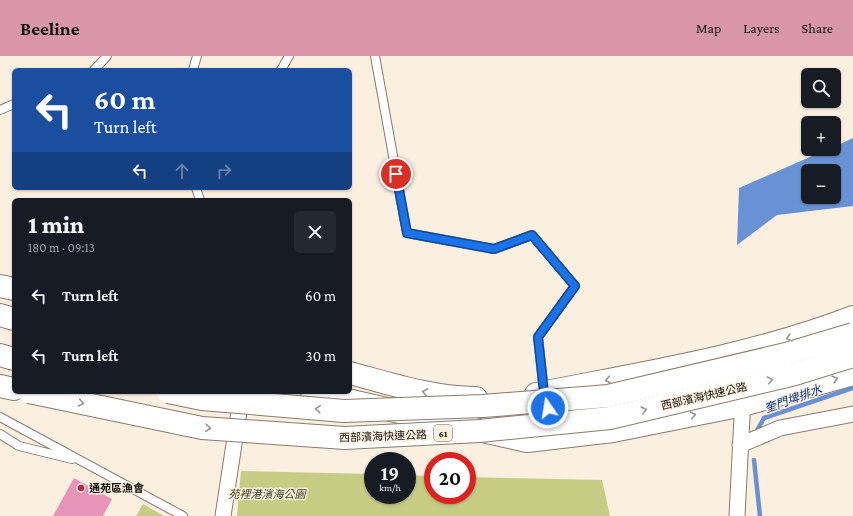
<!DOCTYPE html>
<html lang="en">
<head>
<meta charset="utf-8">
<style>
	:root { --surface:#171b24; --page:#242831; --text:#f1f3f6; --muted:#9ea1a6; --accent:#d797a8 }
	body { margin:0; font-family:"Crimson Pro","Noto Sans TC",serif; background:var(--page); color:var(--text); height:100vh; display:flex; flex-direction:column; font-size:15px; white-space:nowrap }
	* { box-sizing:border-box; margin:0 }
	p { font-size:13px; color:var(--muted) }
	.icon { flex:none; width:22px; height:22px; fill:none; stroke:currentColor; stroke-width:2; stroke-linecap:round; stroke-linejoin:round }
	.map { position:relative; flex:1; overflow:hidden }
	.panel { position:absolute; left:12px; top:142px; width:340px; height:196px; display:flex; flex-direction:column; background:var(--surface); border-radius:6px; box-shadow:0 1px 3px #0004 }
	.panel>* { flex:none }
	.banner { position:absolute; left:12px; top:12px; width:340px; height:122px; border-radius:6px; box-shadow:0 1px 3px #0004; background:#1a4fa0; color:#fff; overflow:hidden }
	.tools { position:absolute; left:801px; top:12px; display:grid; gap:8px }
	.tools a { display:grid; place-items:center; width:40px; height:40px; border-radius:6px; background:var(--surface); box-shadow:0 1px 3px #0004; font-size:20px }
	.speed { position:absolute; left:364px; top:396px; display:flex; gap:8px; font-size:20px; font-weight:700; text-align:center }
	.speed>* { display:grid; place-content:center; width:52px; height:52px; border-radius:50%; background:var(--surface); box-shadow:0 1px 3px #0004; line-height:1 }
	.speed small { font-size:10px; font-weight:400 }
	.speed .limit { border:6px solid #d22; background:#fff; color:#111 }
	.pin { position:absolute; display:grid; place-items:center; width:34px; height:34px; color:#fff; margin:-17px; border:2px solid #fff; border-radius:50%; box-shadow:0 1px 4px #0007 }
	.me { position:absolute; width:44px; margin:-22px; rotate:347deg; stroke-linejoin:round; filter:drop-shadow(0 0 3px #0008) }
	.turn { display:flex; align-items:center; gap:14px; height:84px; padding:0 16px; font-size:18px }
	.turn .icon { width:52px; height:52px; stroke-width:2.5 }
	.turn b { display:block; font-size:28px; line-height:34px }
	.lanes { display:flex; align-items:center; height:38px; padding:0 16px; background:#0003; justify-content:center; gap:20px; direction:ltr }
	.lanes .off { opacity:.35 }
	.round { display:grid; place-items:center; flex:none; width:42px; height:42px; border-radius:6px; background:var(--page) }
	.head { display:flex; align-items:center; justify-content:space-between; height:68px; padding:0 16px }
	h1 { font-size:24px; font-weight:800; line-height:30px }
	ul { padding:0; list-style:none }
	li { display:flex; align-items:center; gap:12px; height:60px; padding:0 16px }
	li div { flex:1 }
	li b { display:block; font-size:15px }
	li em { font-style:normal }
	header { display:flex; align-items:center; gap:24px; box-sizing:border-box; height:56px; padding:0 20px; background:var(--accent); color:#111 }
	header strong { font-size:19px }
	nav { display:flex; gap:22px; margin-inline-start:auto; font-size:14px }
	.map>svg:first-child { display:block }
	.green { fill:#c7cc84 }
	.water { fill:#6992d4; fill-rule:evenodd }
	.lines { fill:none; stroke-linecap:round; stroke-linejoin:round }
	.stream { stroke:#6992d4; stroke-width:4.5 }
	.building { fill:#e894b8 }
	.lane-casing { stroke:#867c6e; stroke-width:10 }
	.street-casing { stroke:#867c6e; stroke-width:17 }
	.secondary-casing { stroke:#867c6e; stroke-width:24 }
	.highway-casing { stroke:#867c6e; stroke-width:24 }
	.lane { stroke:#fff; stroke-width:8 }
	.street { stroke:#fff; stroke-width:15 }
	.secondary { stroke:#fff; stroke-width:22 }
	.highway { stroke:#fff; stroke-width:22 }
	.highway-bridge-casing { stroke:#867c6e; stroke-width:24; stroke-linecap:butt }
	.highway-bridge { stroke:#fff; stroke-width:22 }
	.oneway { stroke:#969592 }
	.route-casing { stroke:#114b97; stroke-width:10 }
	.route { stroke:#1a73e8; stroke-width:7 }
	.poi-dot { fill:#b82749; stroke:#fbefe0; stroke-width:1.5 }
	.labels { text-anchor:middle; dominant-baseline:central; stroke-width:3; stroke-linejoin:round; paint-order:stroke }
	.shield { fill:#fbefe0; stroke:#5b554c; stroke-width:1 }
	.shield-label { font-size:10px; font-weight:bold; fill:#16130d }
	.street-label { font-size:11px; fill:#16130d; stroke:#fbefe0 }
	.poi-label { font-size:11px; font-weight:bold; fill:#16130d; stroke:#fbefe0; text-anchor:start }
	.park-label { font-size:11px; font-style:italic; fill:#3d3f1a; stroke:#fbefe0 }
	.water-label { font-size:12px; font-style:italic; fill:#083c89; stroke:#fbefe0 }
</style>
</head>
<body>
<header>
<strong>Beeline</strong>
<nav><a>Map</a><a>Layers</a><a>Share</a></nav>
</header>
<div class="map">
<svg width="853" height="460" viewBox="0 0 853 460">
	<rect width="100%" height="100%" fill="#fbefe0"/>
	<g class="green">
		<polygon points="241,415 373,418 373,439 407,439 407,419 433,420 433,439 467,439 467,421 602,424 610,460 237,460"/>
		<polygon points="143,448 164,460 136,460"/>
	</g>
	<path class="water" d="M853 82V150L777 159 737 189 739 132 828 93H834V91ZM808 115H834V141H808Z"/>
	<g class="lines">
		<g class="stream">
			<polyline points="755,378 764,362 853,332"/>
			<polyline points="754,404 760,460"/>
		</g>
	</g>
	<polygon class="building" points="74,422 112,443 103,460 53,460"/>
	<g class="lines">
		<defs>
			<g id="lane">
				<polyline points="375,0 407,177 494,193 532,179 575,230 538,281 544,335"/>
				<polyline points="94,14 107,0"/>
				<polyline points="193,14 197,0"/>
				<polyline points="281,14 289,0"/>
				<polyline points="0,54 14,48"/>
				<polyline points="196,132 200,144"/>
				<polyline points="0,361 183,460"/>
				<polyline points="0,378 19,390 72,403"/>
			</g>
			<g id="street">
				<polyline points="740,389 780,372 853,358"/>
				<polyline points="223,460 242,336"/>
				<polyline points="737,460 743,341"/>
			</g>
			<g id="secondary">
				<polyline points="0,230 14,233"/>
				<polyline points="0,259 14,263"/>
				<path d="M350 317C391 328 433 342 476 342"/>
				<polyline points="312,336 527,385 613,375 743,349 853,318"/>
				<path d="M536 338C642 317 752 300 853 261"/>
			</g>
			<g id="highway">
				<polyline points="0,299 14,303"/>
				<polyline points="0,330 14,333"/>
			</g>
		</defs>
		<use href="#lane" class="lane-casing"/>
		<use href="#street" class="street-casing"/>
		<use href="#secondary" class="secondary-casing"/>
		<use href="#highway" class="highway-casing"/>
		<use href="#lane" class="lane"/>
		<use href="#street" class="street"/>
		<use href="#secondary" class="secondary"/>
		<use href="#highway" class="highway"/>
		<defs>
			<g id="highway-bridge">
				<polyline points="29,336 202,372 345,382 479,375 610,362 795,318 853,300"/>
				<polyline points="168,336 202,343 344,355 483,350 608,340 786,298 853,278"/>
			</g>
		</defs>
		<use href="#highway-bridge" class="highway-bridge-casing"/>
		<use href="#highway-bridge" class="highway-bridge"/>
	</g>
	<defs><path id="oneway-chevron" d="M-2-3.5L2.5 0L-2 3.5" fill="none" stroke-width="1.6" stroke-linecap="round" stroke-linejoin="round"/></defs>
	<g class="oneway">
		<use href="#oneway-chevron" transform="translate(789 282) rotate(165)"/>
		<use href="#oneway-chevron" transform="translate(835 323) rotate(-16)"/>
		<use href="#oneway-chevron" transform="translate(608 324) rotate(169)"/>
		<use href="#oneway-chevron" transform="translate(770 324) rotate(-13)"/>
		<use href="#oneway-chevron" transform="translate(425 336) rotate(-169)"/>
		<use href="#oneway-chevron" transform="translate(81 347) rotate(12)"/>
		<use href="#oneway-chevron" transform="translate(318 353) rotate(-175)"/>
		<use href="#oneway-chevron" transform="translate(644 354) rotate(-13)"/>
		<use href="#oneway-chevron" transform="translate(693 359) rotate(-11)"/>
		<use href="#oneway-chevron" transform="translate(208 372) rotate(5)"/>
	</g>
	<g class="lines">
		<defs>
			<polyline id="route" points="396,118 407,177 494,193 532,179 575,230 538,281 544,337 548,352"/>
		</defs>
		<use href="#route" class="route-casing"/>
		<use href="#route" class="route"/>
	</g>
	<circle class="poi-dot" cx="81" cy="432" r="4"/>
	<g class="labels">
		<rect class="shield" x="434" y="369" width="18" height="16" rx="3"/>
		<g class="shield-label">
			<text x="443" y="377">61</text>
		</g>
		<g class="street-label">
			<text transform="translate(704 340) rotate(-13)">西部濱海快速公路</text>
			<text transform="translate(383 380) rotate(-2)">西部濱海快速公路</text>
		</g>
		<g class="poi-label">
			<text x="89" y="432">通苑區漁會</text>
		</g>
		<g class="park-label">
			<text x="267" y="438">苑裡港濱海公園</text>
		</g>
		<g class="water-label">
			<text transform="translate(793 343) rotate(-20)">奎門埤排水</text>
		</g>
	</g>
</svg>
<div class="tools">
<a><svg class="icon" aria-label="search" viewBox="0 0 24 24"><circle cx="10" cy="10" r="6"/><path d="M15 15l6 6"/></svg></a>
<a>+</a>
<a>−</a>
</div>
<div class="speed"><div>19<small>km/h</small></div><div class="limit">20</div></div>
<div class="pin" style="left:396px;top:118px;background:#d93025"><svg class="icon" aria-label="arrive" viewBox="0 0 24 24"><path d="M6 21V4h12l-3 4 3 4H6"/></svg></div>
<svg class="me" style="left:548px;top:352px" viewBox="-20 -20 40 40"><circle r="17" fill="#1a73e8" stroke="#fff" stroke-width="3"/><path d="M0-11L8 9 0 5-8 9z" fill="#fff"/></svg>
<div class="banner">
<div class="turn"><svg class="icon" aria-label="left" viewBox="0 0 24 24"><path d="M17 20v-9H6M10 6l-5 5 5 5"/></svg><div><b>60 m</b>Turn left</div></div>
<div class="lanes"><svg class="icon" aria-label="left" viewBox="0 0 24 24"><path d="M17 20v-9H6M10 6l-5 5 5 5"/></svg><svg class="icon off" aria-label="ahead" viewBox="0 0 24 24"><path d="M12 20V5M6 11l6-6 6 6"/></svg><svg class="icon off" aria-label="right" viewBox="0 0 24 24"><path d="M7 20v-9h11M14 6l5 5-5 5"/></svg></div>
</div>
<section class="panel">
<div class="head"><div><h1>1 min</h1><p>180 m · 09:13</p></div><a class="round"><svg class="icon" aria-label="close" viewBox="0 0 24 24"><path d="M6 6l12 12M18 6L6 18"/></svg></a></div>
<ul>
<li><svg class="icon" aria-label="left" viewBox="0 0 24 24"><path d="M17 20v-9H6M10 6l-5 5 5 5"/></svg><div><b>Turn left</b></div><em>60 m</em></li>
<li><svg class="icon" aria-label="left" viewBox="0 0 24 24"><path d="M17 20v-9H6M10 6l-5 5 5 5"/></svg><div><b>Turn left</b></div><em>30 m</em></li>
</ul>
</section>
</div>
</body>
</html>
